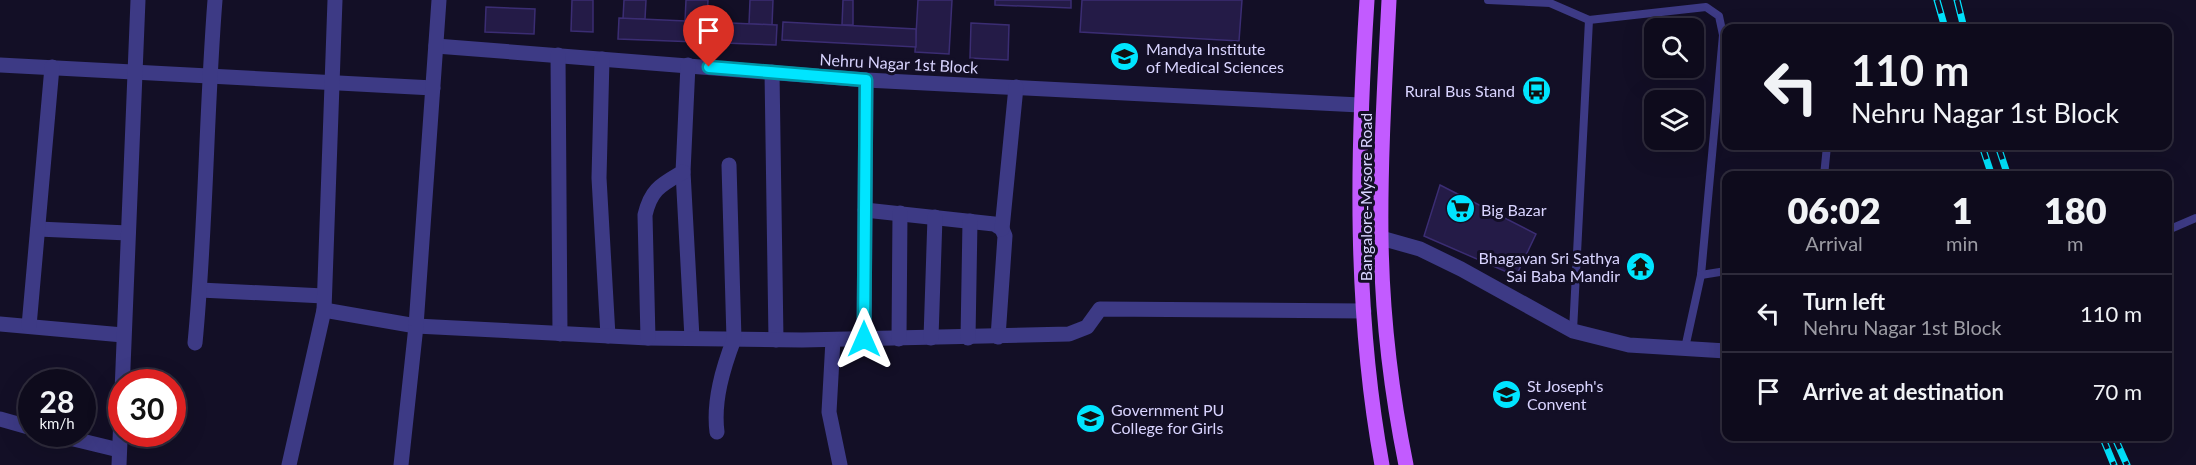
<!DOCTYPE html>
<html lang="en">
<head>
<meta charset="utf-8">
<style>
	:root { --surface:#0e0b1c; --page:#171425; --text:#f1f3f6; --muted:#9b9ba3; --line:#2e2b3b }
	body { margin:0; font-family:Lato,sans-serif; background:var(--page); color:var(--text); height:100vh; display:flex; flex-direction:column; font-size:22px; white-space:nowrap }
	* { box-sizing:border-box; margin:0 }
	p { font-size:20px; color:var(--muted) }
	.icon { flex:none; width:33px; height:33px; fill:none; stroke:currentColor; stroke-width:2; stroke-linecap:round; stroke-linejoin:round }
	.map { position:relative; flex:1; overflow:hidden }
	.drawer { position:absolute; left:1722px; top:171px; width:450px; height:270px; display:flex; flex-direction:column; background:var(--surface); border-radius:12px; box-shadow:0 6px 24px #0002,0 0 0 2px var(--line) }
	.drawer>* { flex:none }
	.top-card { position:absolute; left:1722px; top:24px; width:450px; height:126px; border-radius:12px; box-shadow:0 6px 24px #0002,0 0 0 2px var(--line); background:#0e0b1c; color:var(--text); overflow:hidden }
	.buttons { position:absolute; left:1644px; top:18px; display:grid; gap:12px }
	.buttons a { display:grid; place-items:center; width:60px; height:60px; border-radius:12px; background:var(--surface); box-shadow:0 6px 24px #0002,0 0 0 2px var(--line); font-size:30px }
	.speed { position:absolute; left:18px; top:369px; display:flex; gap:12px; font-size:30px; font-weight:700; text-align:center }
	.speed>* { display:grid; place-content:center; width:78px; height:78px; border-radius:50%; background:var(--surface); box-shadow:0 6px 24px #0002,0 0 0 2px var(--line); line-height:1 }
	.speed small { font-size:15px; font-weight:400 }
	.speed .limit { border:9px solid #d22; background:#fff; color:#111 }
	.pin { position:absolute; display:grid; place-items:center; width:51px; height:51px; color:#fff; margin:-62px -26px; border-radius:50% 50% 50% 0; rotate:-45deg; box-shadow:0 0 6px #0007 }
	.pin .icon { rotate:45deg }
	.me { position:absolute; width:66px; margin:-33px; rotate:0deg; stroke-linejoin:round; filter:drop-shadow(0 0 4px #0008) }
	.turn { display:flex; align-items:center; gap:21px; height:126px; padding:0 30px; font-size:27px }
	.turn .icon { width:78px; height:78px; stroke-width:2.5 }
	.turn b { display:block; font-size:42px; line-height:51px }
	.eta { display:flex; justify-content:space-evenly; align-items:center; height:102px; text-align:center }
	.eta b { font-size:36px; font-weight:800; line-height:42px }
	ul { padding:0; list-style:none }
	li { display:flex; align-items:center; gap:18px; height:78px; padding:0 30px; border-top:2px solid var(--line) }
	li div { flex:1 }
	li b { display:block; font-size:22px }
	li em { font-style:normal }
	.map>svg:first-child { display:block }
	.building { fill:#241b47; stroke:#3b2d73; stroke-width:1.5 }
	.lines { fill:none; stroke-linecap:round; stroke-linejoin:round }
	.service { stroke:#3d3a85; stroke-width:8 }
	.minor { stroke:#3d3a85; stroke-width:15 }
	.tertiary { stroke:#3d3a85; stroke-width:15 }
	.primary { stroke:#c25bff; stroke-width:15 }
	.rail-casing { stroke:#00e5ff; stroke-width:7 }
	.rail { stroke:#130f26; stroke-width:4.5; stroke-dasharray:14; stroke-linecap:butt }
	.route-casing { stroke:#0095a6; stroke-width:15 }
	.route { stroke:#00e5ff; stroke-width:10 }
	.labels { text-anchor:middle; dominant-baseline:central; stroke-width:6; stroke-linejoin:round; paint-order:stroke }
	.poi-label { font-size:16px; fill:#d9d4ff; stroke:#130f26; text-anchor:start }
	.street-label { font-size:16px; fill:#d9d4ff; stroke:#130f26 }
</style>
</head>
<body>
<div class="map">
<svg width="2196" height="465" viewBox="0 0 2196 465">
	<rect width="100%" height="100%" fill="#130f26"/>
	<g class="building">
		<polygon points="572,0 593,0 593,32 571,31"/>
		<polygon points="624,0 646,0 645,19 623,19"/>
		<polygon points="686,0 708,0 707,22 685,21"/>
		<polygon points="750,0 773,0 772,25 749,24"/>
		<polygon points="843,0 853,0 853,25 842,25"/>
		<polygon points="918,0 952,0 949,54 915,52"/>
		<polygon points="995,0 1071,0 1071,8 995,5"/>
		<polygon points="1082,0 1242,0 1239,41 1080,32"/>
		<polygon points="486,7 535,9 534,34 485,32"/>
		<polygon points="619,18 777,25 776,45 618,39"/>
		<polygon points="783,22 916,29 916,47 782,40"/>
		<polygon points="971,23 1009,25 1008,60 970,58"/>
		<polygon points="1440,185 1536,234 1516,276 1424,236"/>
	</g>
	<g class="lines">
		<g class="service">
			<polyline points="1488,0 1550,3 1589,20 1573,331"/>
			<polyline points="1589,20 1706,7 1719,16 1723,35 1701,275 1685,348"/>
			<polyline points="1824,176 1827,146"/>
			<polyline points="2168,230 2196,218"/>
			<polyline points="1701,275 1726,271"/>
		</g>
		<g class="minor">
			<polyline points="436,46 866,80 1360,105"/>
			<polyline points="558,55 560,334"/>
			<polyline points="602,59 599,178 608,336"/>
			<polyline points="0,65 433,88"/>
			<polyline points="688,65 683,172 692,338"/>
			<polyline points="772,72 776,340"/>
			<polyline points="865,210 994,224 1002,229 1005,236 998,337"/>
			<polyline points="38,229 128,233"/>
			<polyline points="1002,229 1016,87"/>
			<polyline points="1381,238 1420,249 1461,269 1573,331 1629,345 1726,351"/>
			<polyline points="200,290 324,296"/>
			<polyline points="324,310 416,326 648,338 802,340 1069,334 1087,327 1100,309 1364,311"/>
			<polyline points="0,324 123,335"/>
			<polyline points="29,326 52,67"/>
			<path d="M648 338 645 215C651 189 661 185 683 172"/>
			<polyline points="931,338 935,217"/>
			<polyline points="968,338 970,221"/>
			<polyline points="864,339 866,80"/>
			<polyline points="899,339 900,213"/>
			<polyline points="833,340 829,412 840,465"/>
			<path d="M195 343C206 229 206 114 215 0"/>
			<polyline points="0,419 32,428"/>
			<path d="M717 432C713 401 723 368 734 339L729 165"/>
			<polyline points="53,434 119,450"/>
			<polyline points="119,465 138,0"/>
			<polyline points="289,465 324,310 335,0"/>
		</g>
		<polyline class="tertiary" points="401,465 416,326 439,0"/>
		<g class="primary">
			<path d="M1367 0C1357 155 1354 312 1382 465"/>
			<path d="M1389 0C1385 79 1380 159 1381 238 1382 313 1391 391 1406 465"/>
		</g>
		<defs>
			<g id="rail">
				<polyline points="1937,0 1945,28"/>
				<polyline points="1957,0 1964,28"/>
				<polyline points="1982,146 1992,176"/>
				<polyline points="1998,146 2008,176"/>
				<polyline points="2102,436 2114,465"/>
				<polyline points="2114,436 2127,465"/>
			</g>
		</defs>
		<use href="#rail" class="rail-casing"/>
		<use href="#rail" class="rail"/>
	</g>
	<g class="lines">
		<defs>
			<polyline id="route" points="709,67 866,80 864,339"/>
		</defs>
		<use href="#route" class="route-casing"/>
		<use href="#route" class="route"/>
	</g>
	<defs>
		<symbol id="university-disc" viewBox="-11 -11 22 22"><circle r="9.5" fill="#00e5ff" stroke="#130f26"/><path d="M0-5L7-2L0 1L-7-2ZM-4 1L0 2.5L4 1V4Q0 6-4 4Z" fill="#111"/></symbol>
		<symbol id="bus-disc" viewBox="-11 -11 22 22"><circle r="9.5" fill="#00e5ff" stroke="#130f26"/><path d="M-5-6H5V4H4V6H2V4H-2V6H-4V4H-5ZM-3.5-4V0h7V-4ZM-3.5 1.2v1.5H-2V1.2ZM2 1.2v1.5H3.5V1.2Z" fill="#111"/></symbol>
		<symbol id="supermarket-disc" viewBox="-11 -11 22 22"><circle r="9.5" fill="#00e5ff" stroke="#130f26"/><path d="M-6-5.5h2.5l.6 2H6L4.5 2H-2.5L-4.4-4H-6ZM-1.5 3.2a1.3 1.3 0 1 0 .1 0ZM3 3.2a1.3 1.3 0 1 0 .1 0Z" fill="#111"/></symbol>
		<symbol id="temple-disc" viewBox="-11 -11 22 22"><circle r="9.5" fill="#00e5ff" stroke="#130f26"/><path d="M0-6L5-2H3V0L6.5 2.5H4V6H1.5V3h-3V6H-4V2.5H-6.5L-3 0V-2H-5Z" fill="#111"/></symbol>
		<symbol id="school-disc" viewBox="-11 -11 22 22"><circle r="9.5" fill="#00e5ff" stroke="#130f26"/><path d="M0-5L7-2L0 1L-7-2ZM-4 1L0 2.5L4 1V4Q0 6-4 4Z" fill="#111"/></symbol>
	</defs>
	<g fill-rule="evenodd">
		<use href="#university-disc" x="1108" y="40" width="33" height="33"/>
		<use href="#bus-disc" x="1520" y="74" width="33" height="33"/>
		<use href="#supermarket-disc" x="1444" y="192" width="33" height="33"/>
		<use href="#temple-disc" x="1624" y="250" width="33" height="33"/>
		<use href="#school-disc" x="1490" y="378" width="33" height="33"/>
		<use href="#university-disc" x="1074" y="402" width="33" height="33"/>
	</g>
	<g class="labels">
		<g class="poi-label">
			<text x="1146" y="48">Mandya Institute<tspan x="1146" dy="18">of Medical Sciences</tspan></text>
			<text x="1515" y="90" text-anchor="end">Rural Bus Stand</text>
			<text x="1481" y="209">Big Bazar</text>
			<text x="1620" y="257" text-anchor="end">Bhagavan Sri Sathya<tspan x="1620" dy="18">Sai Baba Mandir</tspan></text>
			<text x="1527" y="385">St Joseph's<tspan x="1527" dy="18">Convent</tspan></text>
			<text x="1111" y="409">Government PU<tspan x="1111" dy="18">College for Girls</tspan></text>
		</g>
		<g class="street-label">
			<text transform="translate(899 63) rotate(3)">Nehru Nagar 1st Block</text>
			<text transform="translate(1365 197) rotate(-90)">Bangalore-Mysore Road</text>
		</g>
	</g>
</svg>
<div class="buttons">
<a><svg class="icon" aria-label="search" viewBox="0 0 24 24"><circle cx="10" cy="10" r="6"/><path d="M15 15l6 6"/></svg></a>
<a><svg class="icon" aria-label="layers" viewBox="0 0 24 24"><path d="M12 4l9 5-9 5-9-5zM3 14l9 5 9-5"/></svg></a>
</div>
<div class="speed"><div>28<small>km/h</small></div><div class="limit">30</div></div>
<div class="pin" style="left:709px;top:67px;background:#d93025"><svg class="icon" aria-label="arrive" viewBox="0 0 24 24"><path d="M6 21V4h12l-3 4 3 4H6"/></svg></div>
<svg class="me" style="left:864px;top:339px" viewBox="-20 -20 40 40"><path d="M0-17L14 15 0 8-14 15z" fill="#00e5ff" stroke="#fff" stroke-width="4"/></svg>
<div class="top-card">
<div class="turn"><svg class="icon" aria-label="left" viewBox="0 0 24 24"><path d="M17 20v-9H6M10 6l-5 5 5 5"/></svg><div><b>110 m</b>Nehru Nagar 1st Block</div></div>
</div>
<section class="drawer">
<div class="eta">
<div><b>06:02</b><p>Arrival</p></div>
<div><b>1</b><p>min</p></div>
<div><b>180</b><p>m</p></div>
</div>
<ul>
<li><svg class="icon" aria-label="left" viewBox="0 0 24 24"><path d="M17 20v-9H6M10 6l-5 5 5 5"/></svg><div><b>Turn left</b><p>Nehru Nagar 1st Block</p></div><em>110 m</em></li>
<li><svg class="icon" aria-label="arrive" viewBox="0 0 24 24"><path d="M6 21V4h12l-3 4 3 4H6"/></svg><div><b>Arrive at destination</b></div><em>70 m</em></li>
</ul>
</section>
</div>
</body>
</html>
